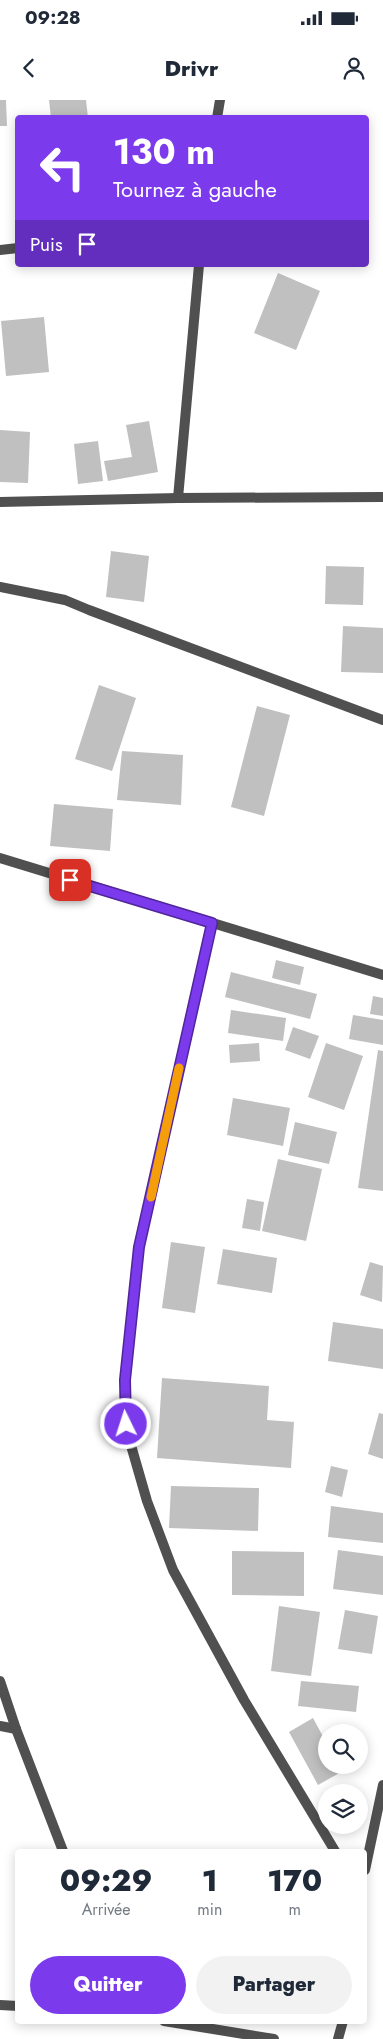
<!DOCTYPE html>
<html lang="fr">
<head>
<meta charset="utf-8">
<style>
	:root { --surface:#fff; --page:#f2f2f3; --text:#1f2937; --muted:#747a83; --accent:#7c3aed }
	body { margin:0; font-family:Jost,sans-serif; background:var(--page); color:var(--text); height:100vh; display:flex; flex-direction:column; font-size:19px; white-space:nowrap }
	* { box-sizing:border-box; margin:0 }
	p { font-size:16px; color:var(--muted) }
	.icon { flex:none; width:28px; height:28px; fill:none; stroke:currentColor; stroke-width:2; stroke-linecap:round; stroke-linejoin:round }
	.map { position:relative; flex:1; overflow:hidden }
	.side { position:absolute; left:15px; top:1749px; width:352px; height:175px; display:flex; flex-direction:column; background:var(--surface); border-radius:5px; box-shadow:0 2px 12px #0003 }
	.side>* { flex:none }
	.hud { position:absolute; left:15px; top:15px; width:354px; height:152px; border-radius:5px; box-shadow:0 2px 12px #0003; background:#7c3aed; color:#fff; overflow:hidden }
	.fabs { position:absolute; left:318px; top:1624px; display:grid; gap:10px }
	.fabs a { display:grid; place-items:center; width:50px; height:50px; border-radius:50%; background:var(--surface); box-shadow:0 2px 12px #0003; font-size:25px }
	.pin { position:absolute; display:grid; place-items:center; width:42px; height:42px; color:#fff; margin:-21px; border-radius:10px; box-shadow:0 2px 8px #0006 }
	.me { position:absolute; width:55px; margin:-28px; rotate:356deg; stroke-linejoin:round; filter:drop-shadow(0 0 4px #0008) }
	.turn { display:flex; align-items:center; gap:18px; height:105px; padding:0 15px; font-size:22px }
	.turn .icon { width:65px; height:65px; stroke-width:2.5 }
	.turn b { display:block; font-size:35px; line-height:42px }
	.then { display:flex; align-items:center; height:48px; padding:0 15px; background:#0003; gap:10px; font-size:19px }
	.eta { display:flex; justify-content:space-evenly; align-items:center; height:85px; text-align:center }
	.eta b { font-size:30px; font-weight:800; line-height:35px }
	.primary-button { display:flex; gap:10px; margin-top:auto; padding:10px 15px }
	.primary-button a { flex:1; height:58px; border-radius:30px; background:var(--accent); color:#fff; font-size:20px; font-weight:800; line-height:58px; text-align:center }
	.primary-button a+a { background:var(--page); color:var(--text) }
	.status { display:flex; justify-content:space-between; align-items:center; height:35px; padding:0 25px; background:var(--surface); direction:ltr }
	.status svg { height:14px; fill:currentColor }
	header { display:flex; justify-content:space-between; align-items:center; height:65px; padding:0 15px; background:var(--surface); font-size:22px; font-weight:800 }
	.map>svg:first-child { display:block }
	.building { fill:#c0c0c0 }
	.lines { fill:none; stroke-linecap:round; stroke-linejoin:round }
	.minor { stroke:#505050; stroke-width:10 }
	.tertiary { stroke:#505050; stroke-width:10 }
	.route-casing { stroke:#51269a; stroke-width:12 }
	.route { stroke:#7c3aed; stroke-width:9 }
	.slow { stroke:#f59e0b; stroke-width:9 }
</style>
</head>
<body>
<div class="status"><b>09:28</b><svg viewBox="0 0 49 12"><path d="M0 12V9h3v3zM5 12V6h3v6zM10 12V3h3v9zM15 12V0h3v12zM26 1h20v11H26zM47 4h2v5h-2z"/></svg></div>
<header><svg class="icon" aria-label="back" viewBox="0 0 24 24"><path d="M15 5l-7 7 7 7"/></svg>Drivr<svg class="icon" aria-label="person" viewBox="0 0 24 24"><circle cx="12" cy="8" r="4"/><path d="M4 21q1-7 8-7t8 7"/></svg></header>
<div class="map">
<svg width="383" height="1939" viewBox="0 0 383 1939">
	<rect width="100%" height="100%" fill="#fff"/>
	<g class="building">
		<polygon points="0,0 6,0 7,26 0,26"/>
		<polygon points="49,0 86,0 88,18 51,18"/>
		<polygon points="278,173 320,191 296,250 254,233"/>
		<polygon points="44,217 49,272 6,276 1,221"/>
		<polygon points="149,321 158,372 108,381 104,361 132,357 126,325"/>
		<polygon points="0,330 30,332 28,383 0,382"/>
		<polygon points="98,341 103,381 78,384 74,344"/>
		<polygon points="111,451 149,456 144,502 106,497"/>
		<polygon points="326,466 364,467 363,505 325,504"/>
		<polygon points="343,526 383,528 383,573 341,572"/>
		<polygon points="99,585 136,598 112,671 75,659"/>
		<polygon points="257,606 290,615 264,716 231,707"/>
		<polygon points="122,651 183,655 181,705 117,700"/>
		<polygon points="54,704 113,709 110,751 50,746"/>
		<polygon points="276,860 304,867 300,885 272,878"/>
		<polygon points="231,872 317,894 310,919 225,897"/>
		<polygon points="373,896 383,898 383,916 370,914"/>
		<polygon points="231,910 286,918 283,941 228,933"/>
		<polygon points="353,915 383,920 383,945 349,939"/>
		<polygon points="293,927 319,936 310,959 285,950"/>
		<polygon points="259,943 260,961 230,963 229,945"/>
		<polygon points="326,943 363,956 344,1010 308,997"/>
		<polygon points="378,950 383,951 383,1091 358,1088"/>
		<polygon points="233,998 290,1008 283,1046 227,1035"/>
		<polygon points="295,1022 337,1032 329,1064 288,1055"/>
		<polygon points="278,1059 322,1069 306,1141 262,1131"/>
		<polygon points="247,1099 264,1102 260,1131 242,1128"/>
		<polygon points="171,1142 205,1147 195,1213 162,1208"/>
		<polygon points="223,1149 277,1158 272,1193 217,1184"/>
		<polygon points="370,1162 383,1166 382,1202 360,1195"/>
		<polygon points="333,1222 383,1229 383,1269 328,1261"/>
		<polygon points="162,1278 269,1286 267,1320 294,1322 291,1368 157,1358"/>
		<polygon points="379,1313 383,1314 383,1359 368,1354"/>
		<polygon points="331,1366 348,1370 342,1397 325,1392"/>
		<polygon points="171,1386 259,1388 258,1431 169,1428"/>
		<polygon points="331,1406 383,1413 383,1443 328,1437"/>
		<polygon points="338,1450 383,1456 383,1495 333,1489"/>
		<polygon points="232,1451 304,1452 304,1496 232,1495"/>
		<polygon points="279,1506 320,1512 311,1576 271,1571"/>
		<polygon points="345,1510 378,1516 372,1554 338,1549"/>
		<polygon points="301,1581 359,1586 356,1612 298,1606"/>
		<polygon points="313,1618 326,1642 326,1665 339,1665 343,1671 318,1685 289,1632"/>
	</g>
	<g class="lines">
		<g class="minor">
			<polyline points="217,18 220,0"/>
			<polyline points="0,150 18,148"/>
			<polyline points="178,398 199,165"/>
			<polyline points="0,402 178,398 383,397"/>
			<polyline points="0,487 65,500 89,510 383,620"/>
			<polyline points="0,758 383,875"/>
			<polyline points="212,823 139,1147 125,1280 125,1312 128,1335 147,1401 173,1470 244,1600 335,1751"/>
			<polyline points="0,1581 16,1629 63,1751"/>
			<polyline points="0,1626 16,1629"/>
			<polyline points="0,1905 18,1906"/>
			<polyline points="164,1921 274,1939"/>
		</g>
		<g class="tertiary">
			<polyline points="365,1770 383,1685"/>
			<polyline points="338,1939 343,1921"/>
		</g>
	</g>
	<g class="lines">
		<defs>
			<polyline id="route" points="70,780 212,823 139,1147 125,1280 126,1324"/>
		</defs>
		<use href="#route" class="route-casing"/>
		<use href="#route" class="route"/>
		<polyline class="slow" points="151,1097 179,968"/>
	</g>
</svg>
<div class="fabs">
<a><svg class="icon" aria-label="search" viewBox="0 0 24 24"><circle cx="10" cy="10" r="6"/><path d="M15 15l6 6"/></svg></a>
<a><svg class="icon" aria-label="layers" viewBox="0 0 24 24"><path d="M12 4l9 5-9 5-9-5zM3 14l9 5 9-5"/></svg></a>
</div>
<div class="pin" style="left:70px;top:780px;background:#d93025"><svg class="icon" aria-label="arrive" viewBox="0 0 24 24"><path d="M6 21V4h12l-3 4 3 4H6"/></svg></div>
<svg class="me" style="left:126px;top:1324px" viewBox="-20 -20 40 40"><circle r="17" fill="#7c3aed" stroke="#fff" stroke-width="3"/><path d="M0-11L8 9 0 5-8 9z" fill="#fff"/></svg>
<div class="hud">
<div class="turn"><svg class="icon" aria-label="left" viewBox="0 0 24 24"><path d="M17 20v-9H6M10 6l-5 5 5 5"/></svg><div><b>130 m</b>Tournez à gauche</div></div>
<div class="then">Puis<svg class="icon" aria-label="arrive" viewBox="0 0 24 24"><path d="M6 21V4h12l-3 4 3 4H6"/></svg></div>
</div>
<section class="side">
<div class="eta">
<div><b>09:29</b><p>Arrivée</p></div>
<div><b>1</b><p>min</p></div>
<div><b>170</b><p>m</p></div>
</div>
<div class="primary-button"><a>Quitter</a><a>Partager</a></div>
</section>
</div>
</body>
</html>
